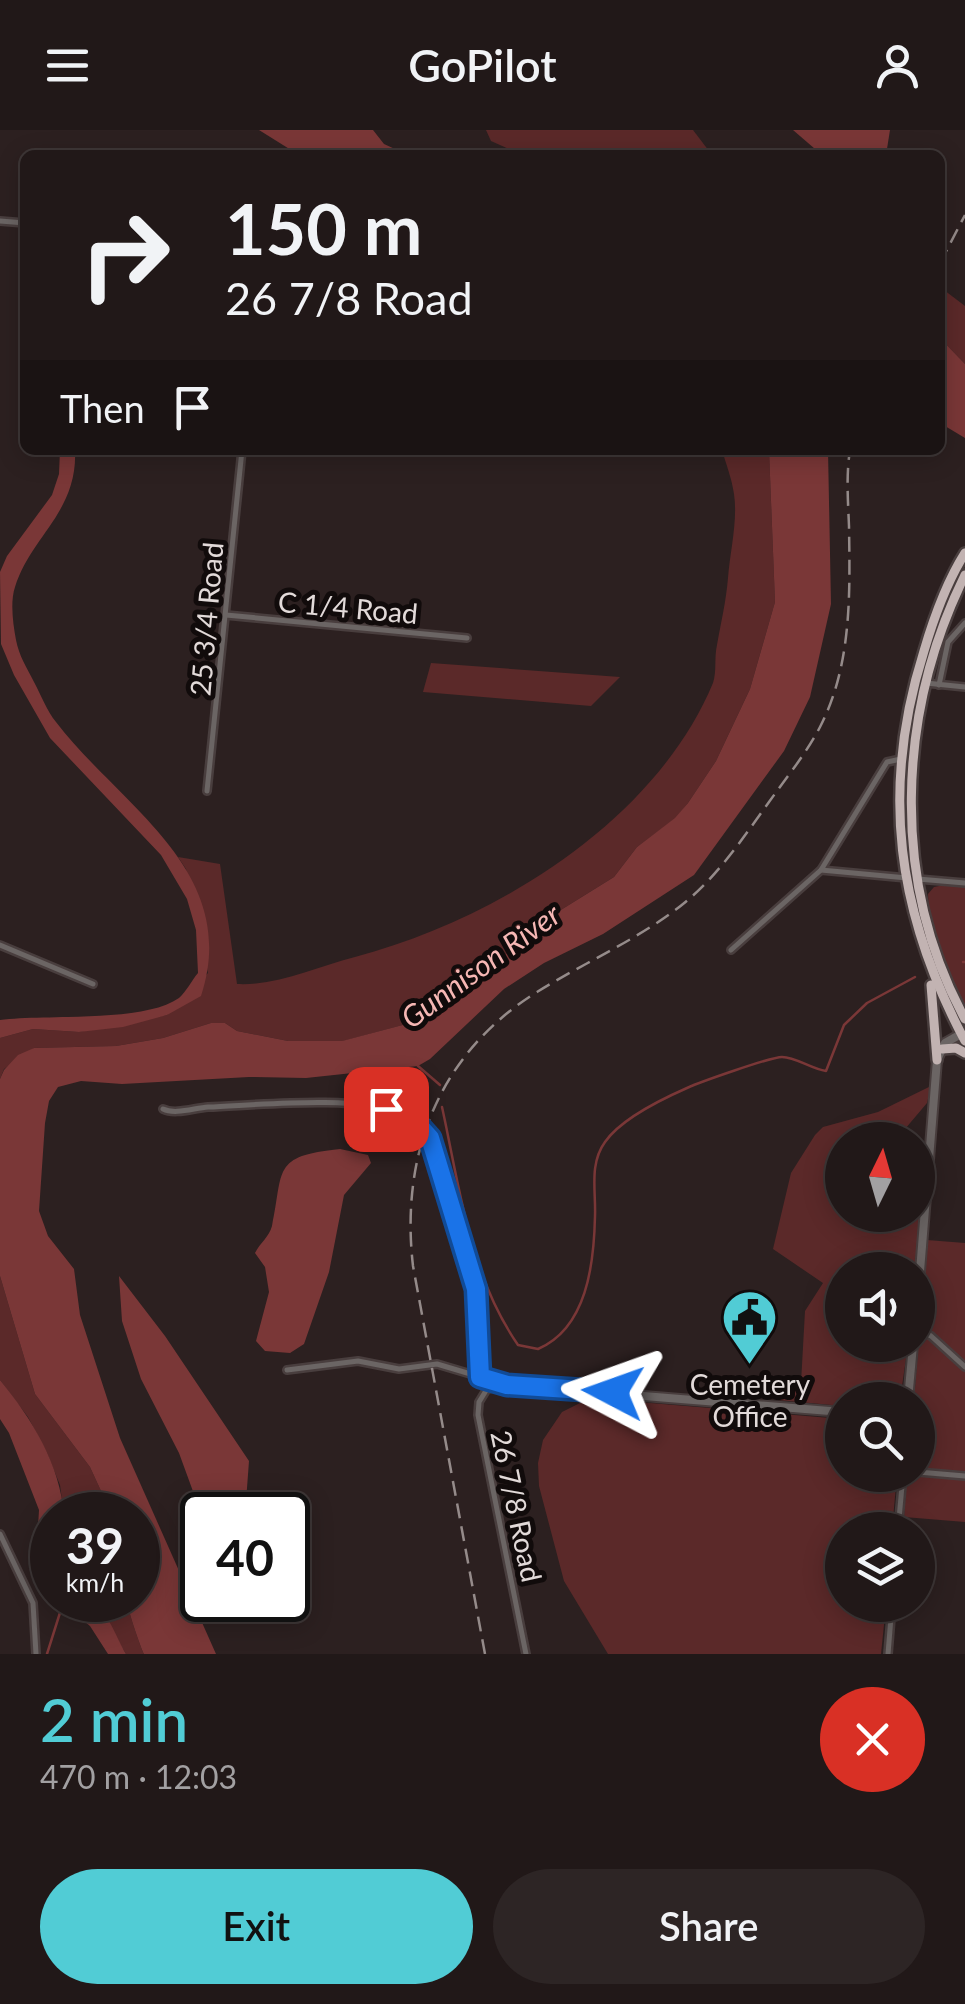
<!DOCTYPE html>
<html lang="en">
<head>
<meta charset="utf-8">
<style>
	:root { --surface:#211818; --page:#2d2525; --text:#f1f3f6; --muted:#a2a0a2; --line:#3e3737; --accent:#51ccd5 }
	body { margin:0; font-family:Lato,sans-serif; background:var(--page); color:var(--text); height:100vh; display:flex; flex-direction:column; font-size:38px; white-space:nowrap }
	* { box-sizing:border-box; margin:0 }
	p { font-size:32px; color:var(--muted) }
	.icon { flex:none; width:55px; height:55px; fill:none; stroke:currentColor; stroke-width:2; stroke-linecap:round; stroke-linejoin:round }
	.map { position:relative; height:1524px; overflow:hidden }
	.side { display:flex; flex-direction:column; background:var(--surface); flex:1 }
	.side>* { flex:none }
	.hud { position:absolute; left:20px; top:20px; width:925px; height:305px; border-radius:15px; box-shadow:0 5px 25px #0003,0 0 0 2px var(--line); background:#211818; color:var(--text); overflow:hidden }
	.needle { width:65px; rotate:5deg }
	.tools { position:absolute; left:825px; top:992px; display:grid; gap:20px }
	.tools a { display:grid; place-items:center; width:110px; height:110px; border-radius:50%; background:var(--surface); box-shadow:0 5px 25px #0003,0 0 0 2px var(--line); font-size:50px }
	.speed { position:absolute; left:30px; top:1362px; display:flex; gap:20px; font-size:50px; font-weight:700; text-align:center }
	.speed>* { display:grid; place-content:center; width:130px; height:130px; border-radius:50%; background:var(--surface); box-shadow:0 5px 25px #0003,0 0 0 2px var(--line); line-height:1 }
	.speed small { font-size:25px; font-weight:400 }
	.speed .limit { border:5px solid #111; border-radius:15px; background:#fff; color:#111 }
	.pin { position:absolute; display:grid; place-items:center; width:85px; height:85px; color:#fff; margin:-42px; border-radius:20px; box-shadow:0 5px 15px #0006 }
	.me { position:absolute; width:110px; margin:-55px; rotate:274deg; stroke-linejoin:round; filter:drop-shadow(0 0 8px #0008) }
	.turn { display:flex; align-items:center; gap:35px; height:210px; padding:0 40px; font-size:45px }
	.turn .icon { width:130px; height:130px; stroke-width:2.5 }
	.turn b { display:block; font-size:70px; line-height:85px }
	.then { display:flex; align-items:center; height:95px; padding:0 40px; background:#0003; gap:20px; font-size:38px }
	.round { display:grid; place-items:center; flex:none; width:105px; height:105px; border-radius:52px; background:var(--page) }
	.headline { display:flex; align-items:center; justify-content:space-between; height:170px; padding:0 40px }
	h1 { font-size:60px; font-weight:600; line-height:75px; color:var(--accent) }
	.action { display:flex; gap:20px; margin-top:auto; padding:20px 40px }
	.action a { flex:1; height:115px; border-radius:60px; background:var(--accent); color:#111; font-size:40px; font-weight:600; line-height:115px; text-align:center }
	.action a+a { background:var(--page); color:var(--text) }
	header { display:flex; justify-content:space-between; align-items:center; height:130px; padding:0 40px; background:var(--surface); font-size:45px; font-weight:600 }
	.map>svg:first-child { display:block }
	.green { fill:#5b2929 }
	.water { fill:#7a3737 }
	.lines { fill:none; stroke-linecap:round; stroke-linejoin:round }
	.stream { stroke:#7a3737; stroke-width:2.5 }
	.minor-casing { stroke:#493e3e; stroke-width:10 }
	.tertiary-casing { stroke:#493e3e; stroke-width:12 }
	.trunk-casing { stroke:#493e3e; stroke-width:14 }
	.minor { stroke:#6b6564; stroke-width:5 }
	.tertiary { stroke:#6b6564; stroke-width:8 }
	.trunk { stroke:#c2b3b2; stroke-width:9 }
	.rail { stroke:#958b8a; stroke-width:2.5; stroke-dasharray:15 8; stroke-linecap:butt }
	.route-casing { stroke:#114b97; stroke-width:25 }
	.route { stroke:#1a73e8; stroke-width:18 }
	.labels { text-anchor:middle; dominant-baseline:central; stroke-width:10; stroke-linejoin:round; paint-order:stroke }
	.street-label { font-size:28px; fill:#e2dad9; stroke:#110b0b }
	.poi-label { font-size:28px; fill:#e2dad9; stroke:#110b0b }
	.water-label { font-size:30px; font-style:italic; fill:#f6b7b4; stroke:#110b0b }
</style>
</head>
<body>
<header><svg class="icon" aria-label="menu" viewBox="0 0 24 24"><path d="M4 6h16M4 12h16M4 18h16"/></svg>GoPilot<svg class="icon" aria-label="person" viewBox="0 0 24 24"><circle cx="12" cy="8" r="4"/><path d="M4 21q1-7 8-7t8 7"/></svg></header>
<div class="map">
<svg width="965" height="1524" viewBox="0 0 965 1524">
	<rect width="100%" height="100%" fill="#2c2020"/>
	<g class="green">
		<polygon points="486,0 693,0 712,25 522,25 491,11"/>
		<polygon points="940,157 965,176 965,234 940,208"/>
		<path d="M722 320H769L775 472 750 559 716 631 688 673 676 688 637 717 614 747 556 783 478 847 414 892 343 911H288L237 901 225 893H211L163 908 116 916 34 918 4 939 0 949V908L33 899 79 902 167 885 208 843 186 739 178 727 220 734 237 854C278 856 315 837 355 827 495 790 655 692 713 553 717 541 714 528 717 515 721 492 726 472 728 448 730 422 738 390 734 364 732 349 726 334 722 320Z"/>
		<polygon points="431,533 620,547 591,576 423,562"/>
		<path d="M949 754 965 756V877C947 843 929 803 928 764L934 757Z"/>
		<polygon points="931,956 927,973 905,999 914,1010 842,1010 842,1085 918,1085 918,1014 926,1024 915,1140 842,1140 842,1215 908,1215 900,1270 842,1270 842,1276 778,1270 779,1254 801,1253 805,1181 823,1153 773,1119 791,1043 815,1005 823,997 878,982"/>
		<polygon points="927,1110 965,1113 965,1392 904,1387 907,1345 918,1345 918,1270 914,1270"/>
		<polygon points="0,1146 35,1264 90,1337 112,1385 64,1385 60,1355 47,1323 28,1287 0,1250"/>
		<polygon points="590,1268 842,1289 842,1345 897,1345 892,1400 842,1400 842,1475 886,1475 881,1524 608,1524 564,1451 539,1356 538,1333 543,1310 562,1282"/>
		<path d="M89 1470H127C127 1478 140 1516 144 1524H126L97 1476Z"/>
	</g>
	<g class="water">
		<polygon points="259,0 373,0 384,14 408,25 299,25"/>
		<polygon points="793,0 890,0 886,25 822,25"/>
		<polygon points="940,208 965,234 965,308 940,293"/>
		<path d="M60 320H75C78 382 31 406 15 457 10 472 13 494 16 510 19 526 27 538 34 552 41 565 47 581 56 592 120 676 242 741 201 866L167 885 123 897 79 902 33 899 0 908V890C45 884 144 893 179 868 186 862 192 850 198 843L196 800 187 769 161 725 50 608 14 545 1 514 0 442 7 426 52 365 59 344Z"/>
		<path d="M769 320H828L831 474 810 567 784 621 694 745 603 804 544 833 504 859 430 929 418 936 306 948 249 947 122 954 81 951 58 957 49 971 45 993 39 1081 48 1106 74 1139 80 1185 120 1308 216 1524H144C140 1516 127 1478 127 1470H138V1385H112L90 1337 35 1264 0 1146V949L4 940 18 925 34 918 116 916 163 908 211 893H225L237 901 288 911H342L414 892 478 847 556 783 614 747 637 717 675 688 688 673 716 631 750 559 775 472Z"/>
		<path d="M340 1019 368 1025 371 1033 344 1065 329 1142 304 1214 290 1223 265 1221 256 1211 269 1162 265 1137 255 1123C260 1113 269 1107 272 1096 284 1040 271 1026 340 1019Z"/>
		<polygon points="119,1146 165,1206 249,1331 245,1385 202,1386 179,1323 141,1249 122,1191"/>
		<path d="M0 1250C32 1289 60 1334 64 1385H52V1463L39 1443 37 1414 39 1380 9 1303 0 1289Z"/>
		<path d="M59 1470C107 1470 105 1485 126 1524H108L90 1496Z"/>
	</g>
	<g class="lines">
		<g class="stream">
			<polyline points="963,832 965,832"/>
			<polyline points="418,936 440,955"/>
			<path d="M442 977C460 1059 469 1144 518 1215L538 1219C587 1198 594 1134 595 1086 596 1061 589 1034 605 1012 621 989 662 969 687 958 700 952 771 927 782 927 796 927 811 939 826 941L844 895 867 873 915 847"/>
			<polyline points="47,1524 64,1470"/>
		</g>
		<defs>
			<g id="minor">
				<polyline points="0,91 25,93"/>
				<polyline points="226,485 467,508"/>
				<polyline points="926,553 965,557"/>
				<polyline points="939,555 948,512 965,493"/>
				<polyline points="207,661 242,320"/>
				<polyline points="821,740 907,748"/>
				<polyline points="918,749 965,753"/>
				<polyline points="0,815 93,854"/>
				<polyline points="731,820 821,740 887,632 901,629"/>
				<path d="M163 979C175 985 194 978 208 977 259 975 355 965 401 983 414 988 422 997 430 1008L476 1159 480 1247"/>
				<polyline points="918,1199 931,1206 965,1237"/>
				<polyline points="287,1240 358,1231 399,1239 437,1234 504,1254"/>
				<polyline points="507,1255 487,1259 479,1272 478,1285 526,1524"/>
				<polyline points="918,1342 965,1346"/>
				<polyline points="898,1400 903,1345"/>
				<polyline points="0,1404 33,1473 36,1524"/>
				<polyline points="888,1524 892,1475"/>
			</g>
			<g id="tertiary">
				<polyline points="918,1166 937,930 945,913 961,904"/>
				<polyline points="507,1255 842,1282"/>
				<polyline points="908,1270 913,1215"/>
			</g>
			<g id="trunk">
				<path d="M965 423C946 453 934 487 924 521 880 660 897 783 965 911"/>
				<path d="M965 445C897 583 890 752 965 889"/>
				<polyline points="931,855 937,930"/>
				<polyline points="942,919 956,918 965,923"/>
			</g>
		</defs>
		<use href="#minor" class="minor-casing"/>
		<use href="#tertiary" class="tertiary-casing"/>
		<use href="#trunk" class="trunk-casing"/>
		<use href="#minor" class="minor"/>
		<use href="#tertiary" class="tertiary"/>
		<use href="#trunk" class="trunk"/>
		<g class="rail">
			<polyline points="940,133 965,85"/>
			<path d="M485 1524 413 1136C400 1024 439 923 537 862 582 834 632 812 674 781 714 752 740 712 769 672 786 648 806 624 820 597 852 535 850 464 849 396 848 371 846 345 850 320"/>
		</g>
	</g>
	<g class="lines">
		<defs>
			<polyline id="route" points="386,979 412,988 430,1008 476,1159 480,1247 507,1255 613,1262"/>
		</defs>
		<use href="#route" class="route-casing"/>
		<use href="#route" class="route"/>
	</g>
	<defs>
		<symbol id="civic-pin" viewBox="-11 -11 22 30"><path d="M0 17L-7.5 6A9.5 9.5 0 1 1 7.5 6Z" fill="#51ccd5" stroke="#110b0b"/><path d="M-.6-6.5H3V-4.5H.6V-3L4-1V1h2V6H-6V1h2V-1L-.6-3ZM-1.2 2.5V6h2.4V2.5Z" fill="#111"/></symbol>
	</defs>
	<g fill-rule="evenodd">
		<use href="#civic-pin" x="718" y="1156" width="63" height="86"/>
	</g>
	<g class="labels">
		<g class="street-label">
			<text transform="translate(348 477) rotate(5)">C 1/4 Road</text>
			<text transform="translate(206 489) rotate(-85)">25 3/4 Road</text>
			<text transform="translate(517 1376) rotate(78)">26 7/8 Road</text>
		</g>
		<g class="poi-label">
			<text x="750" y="1254">Cemetery<tspan x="750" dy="32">Office</tspan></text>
		</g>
		<g class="water-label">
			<text transform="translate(480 835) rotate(-36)">Gunnison River</text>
		</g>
	</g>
</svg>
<div class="tools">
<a><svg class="needle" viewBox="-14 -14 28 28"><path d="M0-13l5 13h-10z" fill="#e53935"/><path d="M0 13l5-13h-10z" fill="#a2a0a2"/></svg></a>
<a><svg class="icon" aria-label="sound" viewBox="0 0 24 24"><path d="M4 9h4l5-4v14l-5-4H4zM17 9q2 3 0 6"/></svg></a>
<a><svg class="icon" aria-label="search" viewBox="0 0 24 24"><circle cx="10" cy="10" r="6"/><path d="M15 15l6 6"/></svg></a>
<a><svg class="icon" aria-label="layers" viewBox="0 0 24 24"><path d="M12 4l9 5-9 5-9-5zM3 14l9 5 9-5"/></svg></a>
</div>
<div class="speed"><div>39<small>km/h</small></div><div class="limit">40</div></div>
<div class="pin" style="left:386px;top:979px;background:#d93025"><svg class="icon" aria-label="arrive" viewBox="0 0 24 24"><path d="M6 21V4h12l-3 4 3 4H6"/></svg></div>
<svg class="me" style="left:613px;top:1262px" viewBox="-20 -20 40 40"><path d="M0-17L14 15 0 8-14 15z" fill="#1a73e8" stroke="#fff" stroke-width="4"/></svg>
<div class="hud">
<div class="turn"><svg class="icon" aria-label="right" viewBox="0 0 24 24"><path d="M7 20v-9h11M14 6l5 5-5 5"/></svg><div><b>150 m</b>26 7/8 Road</div></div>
<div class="then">Then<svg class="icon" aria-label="arrive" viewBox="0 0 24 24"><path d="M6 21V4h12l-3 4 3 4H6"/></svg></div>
</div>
</div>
<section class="side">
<div class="headline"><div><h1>2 min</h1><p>470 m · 12:03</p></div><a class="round" style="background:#d93025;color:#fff"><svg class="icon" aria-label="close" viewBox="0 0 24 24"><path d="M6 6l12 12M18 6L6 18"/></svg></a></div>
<div class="action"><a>Exit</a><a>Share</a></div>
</section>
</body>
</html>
